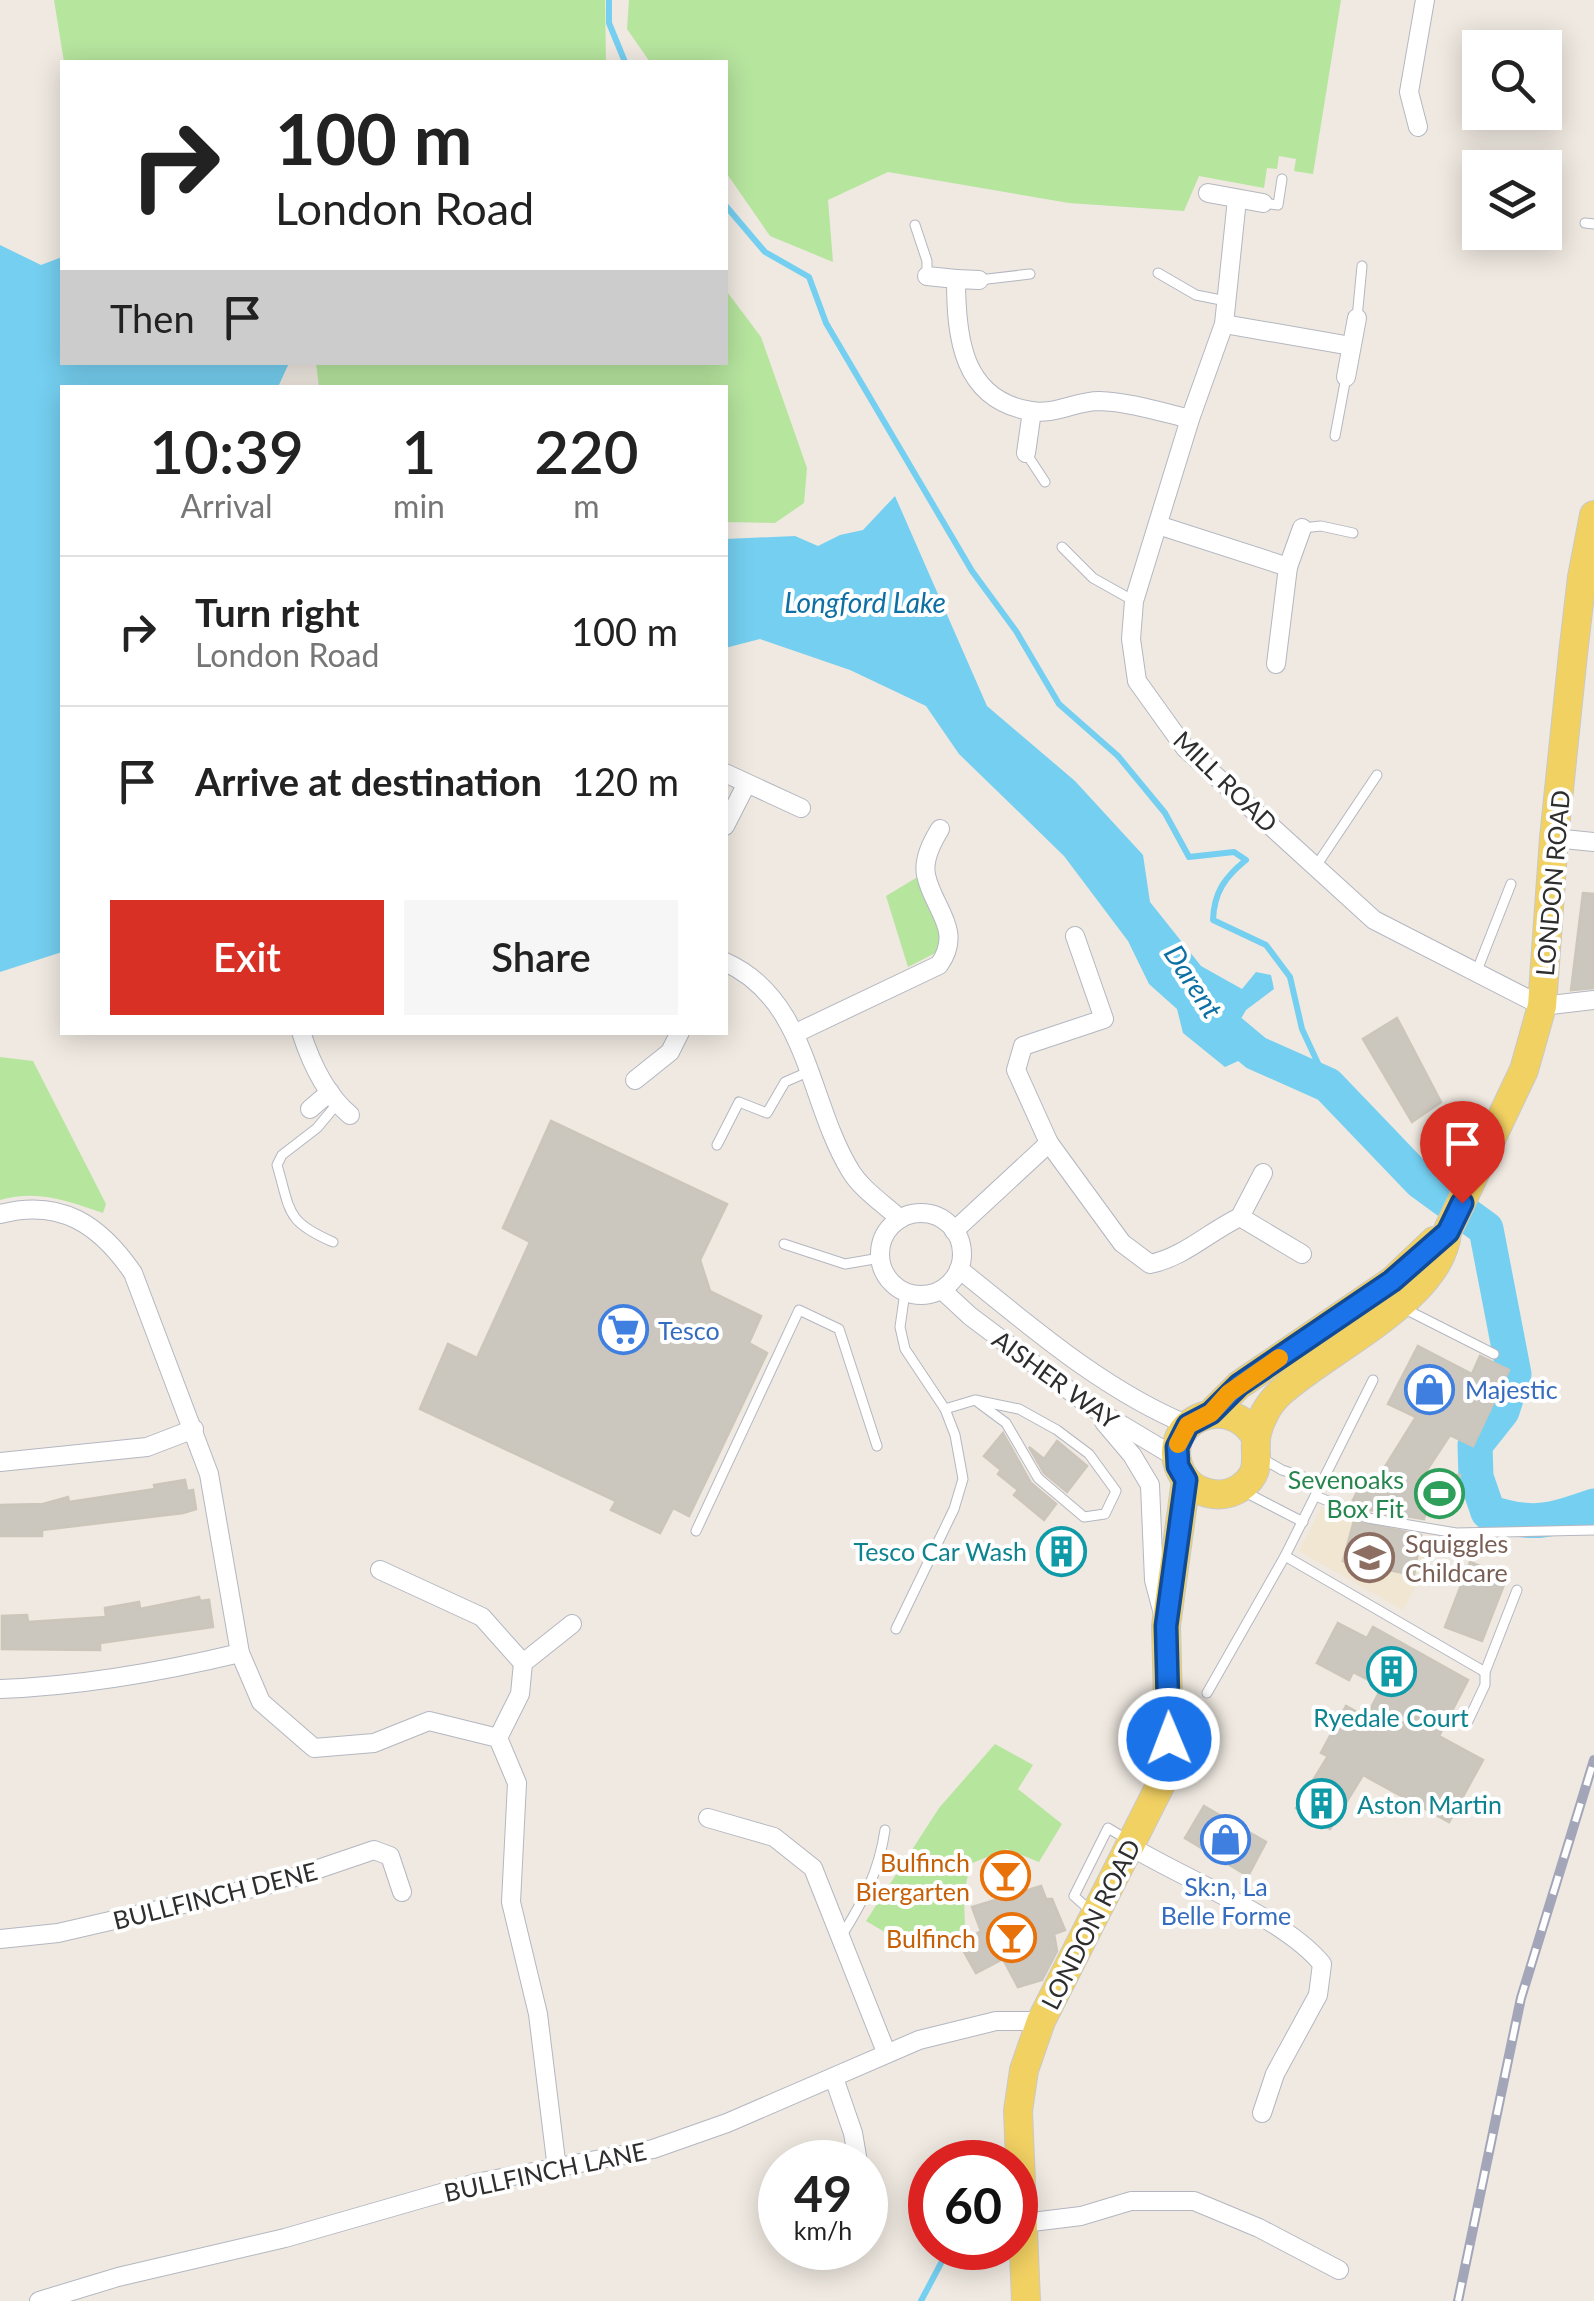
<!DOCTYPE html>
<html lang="en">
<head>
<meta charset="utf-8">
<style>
	:root { --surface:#fff; --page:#f6f6f6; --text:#222; --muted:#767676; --line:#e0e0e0; --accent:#d93025 }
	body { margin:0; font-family:Lato,sans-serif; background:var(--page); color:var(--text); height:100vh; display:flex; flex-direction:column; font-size:38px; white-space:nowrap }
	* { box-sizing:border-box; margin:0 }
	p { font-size:32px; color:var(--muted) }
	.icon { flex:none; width:55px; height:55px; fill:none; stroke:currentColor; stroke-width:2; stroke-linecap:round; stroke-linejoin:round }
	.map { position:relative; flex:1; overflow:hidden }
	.sheet { position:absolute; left:60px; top:385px; width:668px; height:650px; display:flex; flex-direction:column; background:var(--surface); border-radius:0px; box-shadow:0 5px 25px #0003 }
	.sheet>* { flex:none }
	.top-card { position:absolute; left:60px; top:60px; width:668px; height:305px; border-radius:0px; box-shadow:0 5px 25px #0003; background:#fff; color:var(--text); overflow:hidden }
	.fabs { position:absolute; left:1462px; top:30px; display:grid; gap:20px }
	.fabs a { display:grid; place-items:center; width:100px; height:100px; border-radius:0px; background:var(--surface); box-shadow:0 5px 25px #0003; font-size:50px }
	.speed { position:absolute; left:758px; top:2140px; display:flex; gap:20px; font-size:50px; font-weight:700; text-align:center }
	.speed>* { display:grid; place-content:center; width:130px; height:130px; border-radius:50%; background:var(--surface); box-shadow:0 5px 25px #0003; line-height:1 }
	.speed small { font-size:25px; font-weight:400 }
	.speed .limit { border:15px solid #d22; background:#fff; color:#111 }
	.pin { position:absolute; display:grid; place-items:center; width:85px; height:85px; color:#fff; margin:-102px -42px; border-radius:50% 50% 50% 0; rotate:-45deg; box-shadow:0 0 10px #0007 }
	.pin .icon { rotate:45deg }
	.me { position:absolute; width:110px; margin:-55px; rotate:359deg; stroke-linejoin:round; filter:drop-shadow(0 0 8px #0008) }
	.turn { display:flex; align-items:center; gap:35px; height:210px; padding:0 50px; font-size:45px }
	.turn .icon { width:130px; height:130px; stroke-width:2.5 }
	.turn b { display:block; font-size:70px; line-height:85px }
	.then { display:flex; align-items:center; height:95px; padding:0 50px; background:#0003; gap:20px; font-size:38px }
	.eta { display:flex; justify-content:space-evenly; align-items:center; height:170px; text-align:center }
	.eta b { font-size:60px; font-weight:600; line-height:70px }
	.action { display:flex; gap:20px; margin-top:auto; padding:20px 50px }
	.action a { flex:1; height:115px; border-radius:0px; background:var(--accent); color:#fff; font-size:40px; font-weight:600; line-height:115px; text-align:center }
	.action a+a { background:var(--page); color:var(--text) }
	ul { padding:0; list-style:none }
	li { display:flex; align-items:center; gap:30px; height:150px; padding:0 50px; border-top:2px solid var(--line) }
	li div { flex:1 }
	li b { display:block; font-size:38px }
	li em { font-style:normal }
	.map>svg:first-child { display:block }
	.education { fill:#f0e6d1 }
	.green { fill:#b6e59e }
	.water { fill:#75cff0 }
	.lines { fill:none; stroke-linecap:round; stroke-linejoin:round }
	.stream { stroke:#75cff0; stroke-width:6 }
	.river { stroke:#75cff0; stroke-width:35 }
	.building { fill:#cbc7bf; stroke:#cbc5ba; stroke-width:2.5 }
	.service-casing { stroke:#b4b7c1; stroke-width:11 }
	.minor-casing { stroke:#b4b7c1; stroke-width:20 }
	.primary-casing { stroke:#c9c9c9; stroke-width:30 }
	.service { stroke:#fff; stroke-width:9 }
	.minor { stroke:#fff; stroke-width:18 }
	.primary { stroke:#f2d163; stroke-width:28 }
	.rail-casing { stroke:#a3a6b8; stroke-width:10 }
	.rail { stroke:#fff; stroke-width:6; stroke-dasharray:19; stroke-linecap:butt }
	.route-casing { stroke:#114b97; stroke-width:25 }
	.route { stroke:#1a73e8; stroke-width:18 }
	.slow { stroke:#f59e0b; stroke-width:18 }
	.labels { text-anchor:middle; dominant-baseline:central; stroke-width:8; stroke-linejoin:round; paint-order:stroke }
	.street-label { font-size:25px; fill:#2e2e2e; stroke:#fff }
	.shop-label { font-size:25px; fill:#366cbe; stroke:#fff; text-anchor:start }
	.leisure-label { font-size:25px; fill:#27864d; stroke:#fff; text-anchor:end }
	.education-label { font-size:25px; fill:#785e54; stroke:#fff; text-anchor:start }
	.culture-label { font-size:25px; fill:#0d838f; stroke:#fff; text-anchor:end }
	.food-label { font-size:25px; fill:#c56008; stroke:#fff; text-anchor:end }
	.water-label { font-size:28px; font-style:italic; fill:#0d6fa3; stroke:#fff }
</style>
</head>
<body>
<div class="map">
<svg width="1594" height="2301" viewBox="0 0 1594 2301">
	<rect width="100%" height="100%" fill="#efe9e1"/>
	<polygon class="education" points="1322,1507 1359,1523 1440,1539 1403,1610 1299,1551"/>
	<g class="green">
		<polygon points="54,0 605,0 606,62 64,62"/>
		<polygon points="629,0 1341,0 1313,174 1294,171 1296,159 1279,156 1277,169 1267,168 1264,188 1199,176 1184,211 1069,203 888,172 828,200 833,262 770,236 725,171 725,62 650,62 627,29"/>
		<polygon points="725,289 761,337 807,468 804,503 775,523 725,522 725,388 319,387 316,363 725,362"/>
		<polygon points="921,875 949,946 908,967 886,896"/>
		<path d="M0 1057 33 1061 106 1204 103 1213C68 1201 38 1189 0 1200Z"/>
		<polygon points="995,1744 1033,1765 1018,1789 1062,1824 1039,1862 1007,1849 970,1864 964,1894 965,1931 937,1935 919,1952 866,1921 939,1808"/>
	</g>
	<g class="water">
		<polygon points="0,245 41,265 62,257 62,362 289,363 278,387 62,388 62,952 0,972"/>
		<polygon points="895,496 987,706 1075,781 1143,855 1150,902 1201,966 1242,989 1256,972 1271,975 1274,989 1246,1010 1238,1024 1256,1053 1225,1067 1183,1033 1177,1009 1149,984 1128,941 1064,856 959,754 926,706 850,670 760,639 725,648 725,539 795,536 818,546 840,535 863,530"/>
	</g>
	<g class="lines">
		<g class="stream">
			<polyline points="609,0 609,23 625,62"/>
			<path d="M725 205 765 252 809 277 826 323 972 571 1016 631 1059 704 1118 756 1165 813 1189 857 1234 852 1246 860C1225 877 1214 892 1213 920L1266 945 1290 977 1302 1029 1328 1085"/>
			<polyline points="921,2301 949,2248"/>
		</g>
		<path class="river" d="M1218 1021 1256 1053 1328 1085 1420 1181 1486 1229 1514 1374 1502 1411 1475 1445 1476 1477 1488 1512C1533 1527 1550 1521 1594 1506"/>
	</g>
	<g class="building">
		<polygon points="1583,893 1594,894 1593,988 1571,990"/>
		<polygon points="1397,1018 1441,1102 1412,1122 1363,1039"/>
		<polygon points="551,1121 727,1204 700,1260 710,1291 761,1316 749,1343 767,1353 689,1516 673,1508 660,1533 611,1510 616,1501 420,1409 448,1344 477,1358 530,1242 503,1228"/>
		<polygon points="1418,1346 1472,1374 1480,1356 1509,1370 1473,1446 1450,1435 1423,1476 1460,1475 1452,1514 1426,1511 1424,1519 1370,1510 1352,1502 1362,1483 1373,1486 1416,1417 1388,1404"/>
		<polygon points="1003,1433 1031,1483 1056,1504 1044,1520 1014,1495 1018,1490 998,1474 1001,1470 984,1456"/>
		<polygon points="1057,1441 1087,1466 1067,1492 1044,1473 1029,1447 1044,1459"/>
		<polygon points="185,1480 187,1491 193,1490 196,1509 183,1513 42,1530 42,1536 0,1536 0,1505 43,1504 68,1497 69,1502 155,1489 154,1485"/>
		<polygon points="1354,1521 1421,1535 1414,1575 1343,1561"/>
		<polygon points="1470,1562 1507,1577 1482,1641 1445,1627"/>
		<polygon points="199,1597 200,1601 209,1600 213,1627 100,1643 100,1650 2,1649 2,1616 27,1615 28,1622 106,1617 105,1608 139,1602 140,1609"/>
		<polygon points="1338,1623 1367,1638 1373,1627 1468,1680 1439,1736 1483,1760 1449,1822 1363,1775 1330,1829 1296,1808 1328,1756 1321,1753 1346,1706 1366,1717 1382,1687 1353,1672 1349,1680 1317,1663"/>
		<polygon points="1204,1806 1266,1842 1248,1876 1185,1838"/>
		<polygon points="1041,1886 1046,1899 1052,1899 1065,1930 1054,1934 1057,1951 1042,1980 1018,1987 1003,1959 976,1973 959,1943 981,1931 972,1907"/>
	</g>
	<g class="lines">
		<defs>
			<g id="service">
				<polyline points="1263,203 1278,205 1282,179"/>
				<polyline points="1585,223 1594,224"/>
				<polyline points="915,225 927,261 927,276"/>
				<polyline points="1158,273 1196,295 1226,301"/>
				<polyline points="979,280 1030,274"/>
				<polyline points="1357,318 1362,266"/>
				<polyline points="1335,436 1346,377"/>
				<polyline points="1026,453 1045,482"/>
				<polyline points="1302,528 1321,526 1353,533"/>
				<polyline points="1062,547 1093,578 1134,601"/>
				<polyline points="1316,866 1377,775"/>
				<polyline points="1476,973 1511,884"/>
				<polyline points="717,1145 739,1102 767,1113 785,1082 810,1071"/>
				<path d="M333 1242C285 1221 291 1212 277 1165L282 1155 317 1128 337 1104"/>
				<polyline points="784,1244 845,1264 880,1258"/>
				<polyline points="1403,1308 1494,1354"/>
				<polyline points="945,1409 975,1400 1019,1409 1057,1430 1089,1454 1116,1491 1105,1514 1084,1517 1038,1478 1006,1423 975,1400"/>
				<polyline points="1261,1458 1282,1470 1322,1483"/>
				<polyline points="1243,1491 1303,1522"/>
				<polyline points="1316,1496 1368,1518 1456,1533 1594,1530"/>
				<polyline points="696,1531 799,1310 839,1329 877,1446"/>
				<polyline points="1285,1556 1485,1672 1517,1590"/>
				<polyline points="896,1629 954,1509 963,1479 955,1435 945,1409 905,1349 900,1327 905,1292"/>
				<polyline points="1207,1693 1285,1556 1373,1380"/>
				<polyline points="1468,1721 1485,1685 1485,1672"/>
				<polyline points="1093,1913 1074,1896 1108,1828 1128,1840"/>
				<path d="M842 1935C864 1900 879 1871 885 1830"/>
			</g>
			<g id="minor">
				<polyline points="1418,127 1409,92 1425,0"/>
				<polyline points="1208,193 1263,203"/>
				<polyline points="1237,199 1224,324 1190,419 1134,601 1131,639 1137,681 1185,748 1374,920 1542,1006 1594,1000"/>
				<polyline points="927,276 956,279"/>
				<path d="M979 280 956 279C956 337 962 400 1031 411 1055 415 1076 401 1099 401 1130 402 1161 412 1190 419"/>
				<polyline points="1224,324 1351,346"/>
				<polyline points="1346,377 1357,318"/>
				<polyline points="1026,453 1032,411"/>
				<polyline points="1158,525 1288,567"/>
				<polyline points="1276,664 1288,567 1302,528"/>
				<polyline points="725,773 801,808"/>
				<polyline points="725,826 746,785"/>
				<polyline points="1554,838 1594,842"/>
				<path d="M725 962C808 999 808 1101 850 1170 861 1189 884 1204 900 1219"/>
				<path d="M301 1032C311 1063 325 1094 350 1115"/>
				<path d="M796 1033 939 965C964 930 933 909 926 875 923 859 932 842 940 829"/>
				<polyline points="635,1080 670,1052 680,1032"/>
				<polyline points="310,1109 330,1092"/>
				<path d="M1049 1143 1122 1243 1150 1264C1184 1257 1207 1233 1240 1217"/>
				<polyline points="1263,1173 1240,1217 1302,1254"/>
				<circle cx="921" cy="1254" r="41"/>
				<path d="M0 1214C61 1198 100 1225 133 1273L209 1474 240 1653 261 1702 314 1748 374 1743 429 1721 498 1738 517 1783 511 1902 538 2014 557 2169"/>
				<polyline points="954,1231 1049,1143 1016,1070 1023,1046 1104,1019 1075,936"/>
				<path d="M959 1269C1030 1326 1103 1390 1188 1425"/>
				<polyline points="942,1290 970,1316 1090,1406 1177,1458"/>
				<polyline points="1104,1422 1132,1455 1150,1485 1154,1580 1163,1614"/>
				<polyline points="0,1462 147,1447 194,1429"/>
				<polyline points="380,1570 482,1617 523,1663"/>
				<path d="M0 1689C82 1686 161 1672 240 1653"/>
				<polyline points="498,1738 520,1694 523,1663 572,1624"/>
				<polyline points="708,1818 774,1837 813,1868 886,2052"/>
				<path d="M1130 1846C1184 1879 1285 1918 1322 1964L1318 1995 1275 2074 1262 2113"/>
				<polyline points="0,1939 58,1933 283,1881 374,1850 390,1856 402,1892"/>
				<polyline points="834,2078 853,2133 858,2162"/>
				<polyline points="865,2210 865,2214"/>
				<polyline points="1024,2223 1081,2216 1131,2201 1194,2201 1259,2228 1339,2270"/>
				<polyline points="39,2301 118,2277 285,2238 476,2183 653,2149 727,2123 919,2040 996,2021 1041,2021"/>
			</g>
			<g id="primary">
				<polyline points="1211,1413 1239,1385 1392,1281 1434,1241"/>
				<path d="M1256 1437C1227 1389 1157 1423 1181 1472 1191 1493 1220 1501 1240 1488 1265 1471 1252 1455 1257 1433 1260 1419 1269 1403 1280 1393 1325 1351 1442 1299 1447 1232L1524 1070 1542 1006 1554 838 1573 654 1582 577 1594 515"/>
				<polyline points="1026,2301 1018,2111 1024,2070 1041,2021 1162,1782 1169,1739 1166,1626 1186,1480"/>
			</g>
		</defs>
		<use href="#service" class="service-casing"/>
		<use href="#minor" class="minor-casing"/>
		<use href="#primary" class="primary-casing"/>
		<use href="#service" class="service"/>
		<use href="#minor" class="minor"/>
		<use href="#primary" class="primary"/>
		<defs>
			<polyline id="rail" points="1458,2301 1521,1998 1594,1760"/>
		</defs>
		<use href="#rail" class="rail-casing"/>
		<use href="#rail" class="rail"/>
	</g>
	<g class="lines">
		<defs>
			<polyline id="route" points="1169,1739 1166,1626 1186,1480 1178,1466 1177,1447 1188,1425 1211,1413 1239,1385 1392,1281 1448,1232 1462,1203"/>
		</defs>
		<use href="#route" class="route-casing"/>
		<use href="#route" class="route"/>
		<polyline class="slow" points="1178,1444 1188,1425 1211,1413 1229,1393 1279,1358"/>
	</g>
	<defs>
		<symbol id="supermarket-ring" viewBox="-11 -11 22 22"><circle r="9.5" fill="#fff" stroke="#3f7fe0" stroke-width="1.5"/><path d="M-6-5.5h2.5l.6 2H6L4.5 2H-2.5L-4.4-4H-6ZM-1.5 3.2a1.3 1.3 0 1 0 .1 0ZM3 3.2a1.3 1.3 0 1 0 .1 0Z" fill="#3f7fe0"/></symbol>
		<symbol id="shop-ring" viewBox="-11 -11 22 22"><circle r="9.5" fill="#fff" stroke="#3f7fe0" stroke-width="1.5"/><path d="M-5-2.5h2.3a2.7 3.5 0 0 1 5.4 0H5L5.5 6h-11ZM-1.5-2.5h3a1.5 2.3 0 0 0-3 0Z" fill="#3f7fe0"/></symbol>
		<symbol id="stadium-ring" viewBox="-11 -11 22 22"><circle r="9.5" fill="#fff" stroke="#2e9e5b" stroke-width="1.5"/><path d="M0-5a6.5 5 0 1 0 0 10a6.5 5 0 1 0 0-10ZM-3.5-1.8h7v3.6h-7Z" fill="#2e9e5b"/></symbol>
		<symbol id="building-ring" viewBox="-11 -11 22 22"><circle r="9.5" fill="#fff" stroke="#0f9aa8" stroke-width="1.5"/><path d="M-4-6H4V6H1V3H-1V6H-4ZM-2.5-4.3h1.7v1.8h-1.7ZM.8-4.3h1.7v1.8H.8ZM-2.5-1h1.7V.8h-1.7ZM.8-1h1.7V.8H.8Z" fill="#0f9aa8"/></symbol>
		<symbol id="school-ring" viewBox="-11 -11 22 22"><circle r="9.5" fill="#fff" stroke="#8d6e63" stroke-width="1.5"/><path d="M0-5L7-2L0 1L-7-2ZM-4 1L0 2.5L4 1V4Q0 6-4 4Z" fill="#8d6e63"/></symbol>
		<symbol id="bar-ring" viewBox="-11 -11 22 22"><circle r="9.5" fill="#fff" stroke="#e8710a" stroke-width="1.5"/><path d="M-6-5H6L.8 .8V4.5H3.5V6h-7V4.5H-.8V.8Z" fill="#e8710a"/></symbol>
	</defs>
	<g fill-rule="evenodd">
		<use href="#supermarket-ring" x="596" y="1302" width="55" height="55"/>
		<use href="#shop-ring" x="1402" y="1362" width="55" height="55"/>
		<use href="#stadium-ring" x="1412" y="1466" width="55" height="55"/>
		<use href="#building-ring" x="1034" y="1524" width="55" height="55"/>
		<use href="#school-ring" x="1342" y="1530" width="55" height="55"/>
		<use href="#building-ring" x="1364" y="1644" width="55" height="55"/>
		<use href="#building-ring" x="1294" y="1776" width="55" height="55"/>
		<use href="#shop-ring" x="1198" y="1812" width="55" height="55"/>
		<use href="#bar-ring" x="978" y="1848" width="55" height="55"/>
		<use href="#bar-ring" x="984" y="1910" width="55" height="55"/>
	</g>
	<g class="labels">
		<g class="street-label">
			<text transform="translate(1226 781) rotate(44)">MILL ROAD</text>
			<text transform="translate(1552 883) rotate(-85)">LONDON ROAD</text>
			<text transform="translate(1056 1379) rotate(36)">AISHER WAY</text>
			<text transform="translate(215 1895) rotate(-14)">BULLFINCH DENE</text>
			<text transform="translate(1090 1924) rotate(-63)">LONDON ROAD</text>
			<text transform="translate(545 2171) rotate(-12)">BULLFINCH LANE</text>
		</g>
		<g class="shop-label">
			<text x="658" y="1330">Tesco</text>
			<text x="1465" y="1389">Majestic</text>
			<text x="1226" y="1886" text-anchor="middle">Sk:n, La<tspan x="1226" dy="29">Belle Forme</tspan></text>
		</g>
		<g class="leisure-label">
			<text x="1404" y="1479">Sevenoaks<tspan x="1404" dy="29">Box Fit</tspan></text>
		</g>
		<g class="education-label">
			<text x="1405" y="1543">Squiggles<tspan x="1405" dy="29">Childcare</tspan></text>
		</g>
		<g class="culture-label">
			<text x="1027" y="1551">Tesco Car Wash</text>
			<text x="1391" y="1717" text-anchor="middle">Ryedale Court</text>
			<text x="1357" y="1804" text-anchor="start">Aston Martin</text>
		</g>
		<g class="food-label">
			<text x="970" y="1862">Bulfinch<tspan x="970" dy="29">Biergarten</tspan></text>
			<text x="976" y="1938">Bulfinch</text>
		</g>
		<g class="water-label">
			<text x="865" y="602">Longford Lake</text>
			<text transform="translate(1194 981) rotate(57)">Darent</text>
		</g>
	</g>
</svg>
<div class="fabs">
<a><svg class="icon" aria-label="search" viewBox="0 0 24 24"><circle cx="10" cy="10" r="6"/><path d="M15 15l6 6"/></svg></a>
<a><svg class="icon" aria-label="layers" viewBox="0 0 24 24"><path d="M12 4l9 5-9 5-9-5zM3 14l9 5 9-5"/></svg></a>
</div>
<div class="speed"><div>49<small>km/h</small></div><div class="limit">60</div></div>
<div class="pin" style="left:1462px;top:1203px;background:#d93025"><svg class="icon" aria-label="arrive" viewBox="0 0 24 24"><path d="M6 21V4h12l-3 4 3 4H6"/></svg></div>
<svg class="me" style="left:1169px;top:1739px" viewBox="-20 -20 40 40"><circle r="17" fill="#1a73e8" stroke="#fff" stroke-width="3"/><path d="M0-11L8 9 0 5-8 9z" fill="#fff"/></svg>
<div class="top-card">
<div class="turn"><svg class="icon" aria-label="right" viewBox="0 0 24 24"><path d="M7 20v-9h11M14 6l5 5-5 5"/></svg><div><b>100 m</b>London Road</div></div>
<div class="then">Then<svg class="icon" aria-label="arrive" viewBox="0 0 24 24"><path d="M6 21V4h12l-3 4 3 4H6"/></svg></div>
</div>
<section class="sheet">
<div class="eta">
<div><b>10:39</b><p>Arrival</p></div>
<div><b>1</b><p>min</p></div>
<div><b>220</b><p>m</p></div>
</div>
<ul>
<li><svg class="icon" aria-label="right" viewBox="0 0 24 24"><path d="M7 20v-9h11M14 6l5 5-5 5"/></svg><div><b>Turn right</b><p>London Road</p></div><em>100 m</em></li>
<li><svg class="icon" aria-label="arrive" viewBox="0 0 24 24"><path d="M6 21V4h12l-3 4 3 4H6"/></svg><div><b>Arrive at destination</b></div><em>120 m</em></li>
</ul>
<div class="action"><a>Exit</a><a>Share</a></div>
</section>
</div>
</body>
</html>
